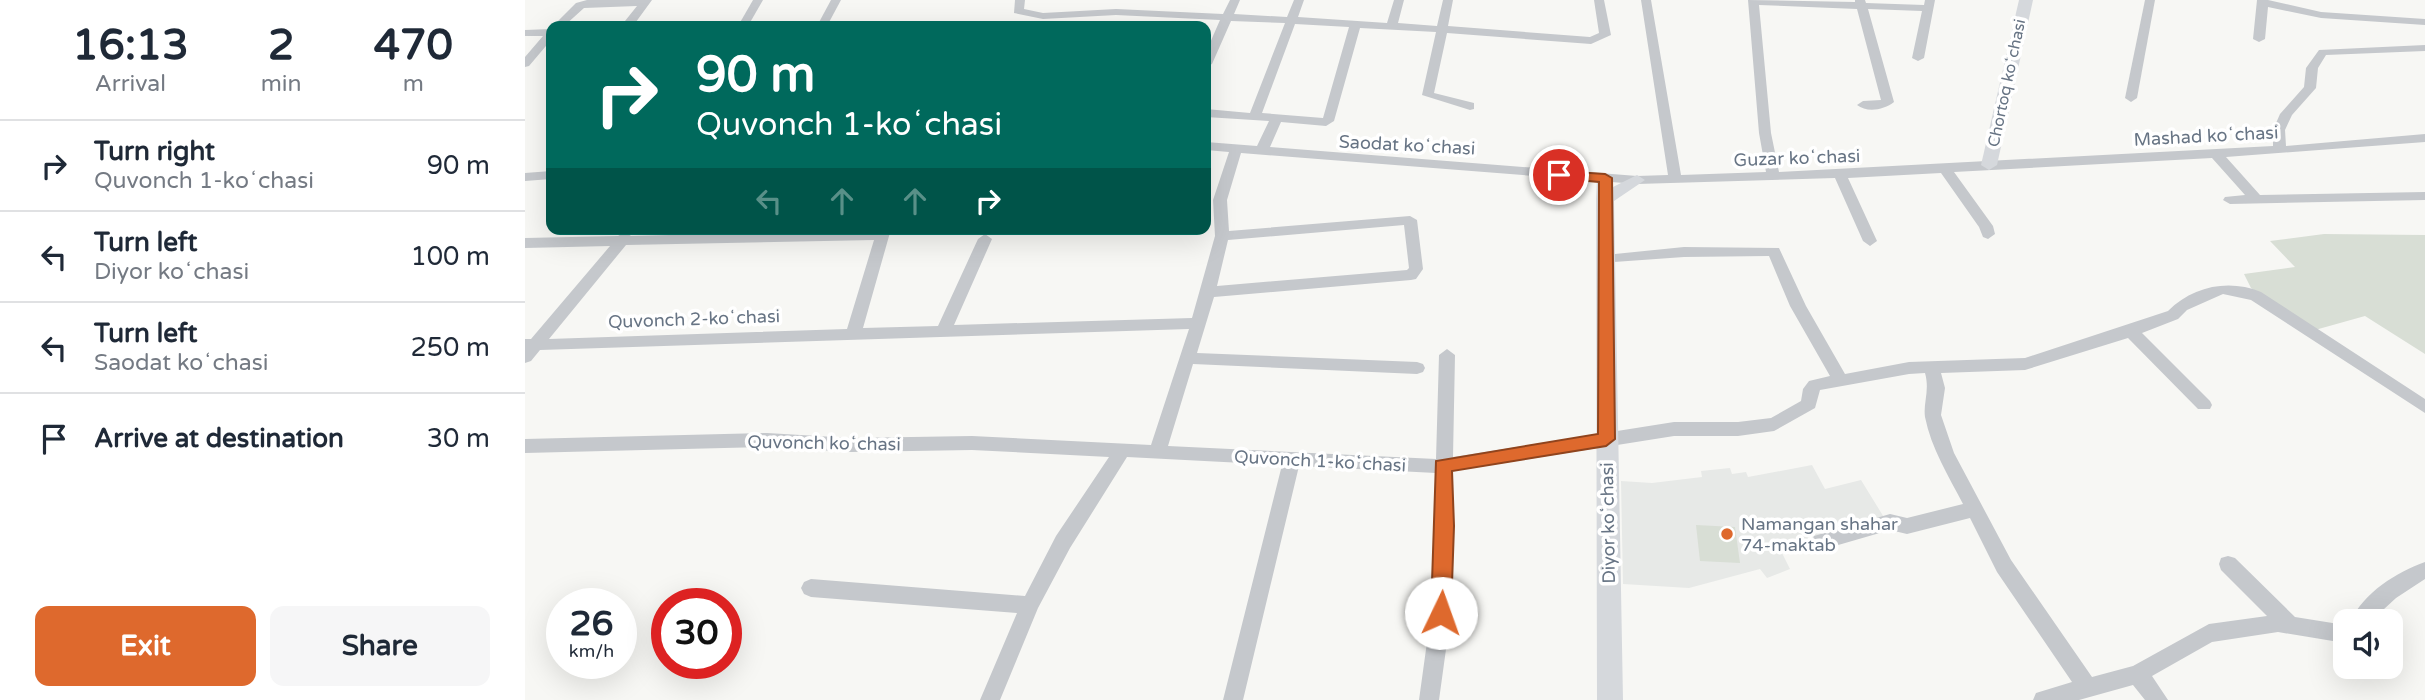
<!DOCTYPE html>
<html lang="en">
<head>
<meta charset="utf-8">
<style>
	:root { --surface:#fff; --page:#f6f6f7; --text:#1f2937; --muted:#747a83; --line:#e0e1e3; --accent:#de692d }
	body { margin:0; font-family:"Varela Round",sans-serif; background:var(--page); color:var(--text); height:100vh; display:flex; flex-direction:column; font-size:26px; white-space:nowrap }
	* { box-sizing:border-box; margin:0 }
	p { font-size:23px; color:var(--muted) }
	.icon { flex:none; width:38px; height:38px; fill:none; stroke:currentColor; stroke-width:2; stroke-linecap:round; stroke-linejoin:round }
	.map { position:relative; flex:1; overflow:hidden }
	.sheet { display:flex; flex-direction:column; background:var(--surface); width:525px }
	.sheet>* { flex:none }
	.guide { position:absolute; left:21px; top:21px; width:665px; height:214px; border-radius:14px; box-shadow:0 7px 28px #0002; background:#00695c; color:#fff; overflow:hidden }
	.tools { position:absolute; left:1808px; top:609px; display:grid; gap:14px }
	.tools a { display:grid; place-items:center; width:70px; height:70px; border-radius:14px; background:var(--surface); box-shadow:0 7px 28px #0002; font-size:35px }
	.speed { position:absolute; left:21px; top:588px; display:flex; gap:14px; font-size:35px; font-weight:700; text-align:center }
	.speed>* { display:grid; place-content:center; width:91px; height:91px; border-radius:50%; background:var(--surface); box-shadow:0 7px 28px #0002; line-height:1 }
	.speed small { font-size:18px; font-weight:400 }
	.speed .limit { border:10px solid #d22; background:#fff; color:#111 }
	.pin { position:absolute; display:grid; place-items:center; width:60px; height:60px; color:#fff; margin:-30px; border:4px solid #fff; border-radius:50%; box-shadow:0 2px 7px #0007 }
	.me { position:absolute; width:77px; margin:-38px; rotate:3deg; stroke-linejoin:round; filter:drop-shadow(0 0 5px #0008) }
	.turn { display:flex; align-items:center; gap:24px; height:147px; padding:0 35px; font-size:32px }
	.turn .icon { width:91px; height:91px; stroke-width:2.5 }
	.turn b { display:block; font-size:49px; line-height:60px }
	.lanes { display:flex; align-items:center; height:66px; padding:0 35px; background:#0003; justify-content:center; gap:35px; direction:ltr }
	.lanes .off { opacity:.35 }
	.eta { display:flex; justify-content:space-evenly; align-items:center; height:119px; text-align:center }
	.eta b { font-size:42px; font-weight:700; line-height:49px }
	.action { display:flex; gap:14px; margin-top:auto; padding:14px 35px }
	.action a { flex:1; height:80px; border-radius:14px; background:var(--accent); color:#fff; font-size:28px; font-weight:700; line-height:80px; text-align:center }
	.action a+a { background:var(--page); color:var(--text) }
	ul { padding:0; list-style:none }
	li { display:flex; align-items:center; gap:21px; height:91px; padding:0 35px; border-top:2px solid var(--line) }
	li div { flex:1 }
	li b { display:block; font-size:26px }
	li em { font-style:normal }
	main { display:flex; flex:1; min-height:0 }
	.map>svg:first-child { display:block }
	.built { fill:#e7e9e7 }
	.green { fill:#d8ded5 }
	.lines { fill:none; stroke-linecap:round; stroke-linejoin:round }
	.minor { fill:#c5c8cc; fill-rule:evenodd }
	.major { fill:#d5d8dc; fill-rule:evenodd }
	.route { fill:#de692d; stroke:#90441d; stroke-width:2 }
	.poi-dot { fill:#de692d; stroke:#fff; stroke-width:2.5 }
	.labels { text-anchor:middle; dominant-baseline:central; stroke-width:7; stroke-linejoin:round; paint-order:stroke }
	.far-street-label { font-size:16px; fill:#677484; stroke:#fff }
	.street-label { font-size:18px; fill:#677484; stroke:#fff }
	.poi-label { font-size:18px; fill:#677484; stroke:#fff; text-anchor:start }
</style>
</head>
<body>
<main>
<section class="sheet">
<div class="eta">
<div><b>16:13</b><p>Arrival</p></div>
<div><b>2</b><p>min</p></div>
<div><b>470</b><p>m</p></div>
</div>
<ul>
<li><svg class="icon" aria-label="right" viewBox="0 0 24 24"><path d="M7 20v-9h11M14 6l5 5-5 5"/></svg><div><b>Turn right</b><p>Quvonch 1-koʻchasi</p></div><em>90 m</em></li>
<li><svg class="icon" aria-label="left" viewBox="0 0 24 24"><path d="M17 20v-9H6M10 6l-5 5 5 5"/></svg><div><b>Turn left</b><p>Diyor koʻchasi</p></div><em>100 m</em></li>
<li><svg class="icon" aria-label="left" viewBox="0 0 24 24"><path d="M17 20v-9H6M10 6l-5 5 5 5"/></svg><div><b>Turn left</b><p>Saodat koʻchasi</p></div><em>250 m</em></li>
<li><svg class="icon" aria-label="arrive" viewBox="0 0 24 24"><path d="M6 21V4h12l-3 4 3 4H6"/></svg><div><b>Arrive at destination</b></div><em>30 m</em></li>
</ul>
<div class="action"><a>Exit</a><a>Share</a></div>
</section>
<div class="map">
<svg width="1900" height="700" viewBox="0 0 1900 700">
	<rect width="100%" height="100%" fill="#f7f7f4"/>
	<polygon class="built" points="1287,465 1300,489 1336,480 1360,519 1255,549 1265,569 1242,578 1235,569 1164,588 1098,584 1096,481 1127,483 1177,477 1176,471 1205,468 1207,474 1221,472 1223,477"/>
	<g class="green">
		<polygon points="1799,234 1900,235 1900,354 1840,316 1790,330 1726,288 1719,274 1770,267 1745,241"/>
		<polygon points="1171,525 1210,527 1215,563 1175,561"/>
	</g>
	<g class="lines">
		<g class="minor">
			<polygon points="62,0 127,0 108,26 96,26 112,6 59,8 39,26 28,26 51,3"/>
			<polygon points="228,0 238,0 223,26 213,26"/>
			<polygon points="306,0 316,0 302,26 292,26"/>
			<path d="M490 0H500L499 9 518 13 591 9 698 14 705 0H715L709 14 762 17 769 0H779L773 17 862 23 869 0H879L873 23 912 26 918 0H928L923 26 1065 37 1074 33 1069 0H1079L1086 35 1066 44 922 33 909 93 949 103V109L945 110 897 95 911 32 835 28 809 121 801 126 756 122 745 147 1112 176 1143 175 1116 0H1126L1156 175 1241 172 1234 133 1223 0 1330 2V0H1340L1341 3 1399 5 1400 0H1410L1399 58 1393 61 1387 58 1397 11 1343 9 1369 102C1359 110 1342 113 1332 105L1338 101 1356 100 1332 9 1234 5 1246 133 1254 172 1748 146V130L1755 114 1779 87 1781 68 1794 50 1900 45V51L1801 55 1793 68 1791 88 1767 115 1760 130 1761 146 1900 134V142L1701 157 1735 195 1900 192V200L1705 204 1698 200 1700 197 1720 195 1687 158 1429 172 1468 226 1470 234 1463 239 1458 237 1454 227 1416 173 1323 178 1352 241 1345 246 1338 241 1310 178 1112 184 716 153 702 200 704 231 885 216 892 220 898 269 891 279 886 280 689 297 672 353 892 362 898 364 900 368 898 372 892 374 668 364 643 446 911 459 914 355 922 349 930 355 928 457 1149 422H1213L1246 418 1276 401 1278 389 1284 381 1305 376 1265 306 1244 256 1159 257 1075 263 1073 260 1075 257 1080 255 1159 247 1254 248 1281 306 1320 374 1384 362 1500 358 1643 311C1668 286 1704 279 1736 292L1900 399V413L1726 300 1698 294 1662 310 1653 319 1617 333 1685 401 1687 405 1685 409H1673L1603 338 1500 370 1416 373 1420 388 1416 415 1429 453 1486 560 1567 677 1608 666 1684 624 1742 616 1696 570 1694 564 1696 558 1703 556 1710 558 1770 617 1820 625V643L1753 632 1687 642 1627 676 1643 700H1620L1608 685 1554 700H1508L1511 693 1547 682 1472 572 1445 518 1382 534 1365 530 1296 550 1289 548 1287 542 1289 536 1296 534 1365 514 1382 518 1438 504C1424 477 1406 448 1400 417 1398 403 1405 391 1400 373L1384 374 1295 390 1290 408 1249 431 1213 436H1149L928 471 926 613 914 700H894L906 613 911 473 774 466 718 700H698L757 465 602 457 545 548 513 608 475 700H455L492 613 286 597 279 594 276 588 279 582 286 579 500 596 531 536 584 457 447 450 326 452 242 447 0 453V439L242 433 326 438 447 436 626 445 664 329 15 350 6 361 0 363V339H6L85 246 0 248V238L93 236 100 232 106 236 366 229 338 328 413 326 453 239 460 234 467 239 429 325 667 318 690 236 688 200 704 152 681 150V142L732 146 744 121 681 117V109L725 113 760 23 706 21 687 64 681 67V52L695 20 591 15 518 19 489 13ZM770 24 824 27 798 118 737 113ZM879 225 884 268 882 270 692 286 703 240ZM349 240 322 329 24 339 101 245Z"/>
			<polygon points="1620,0 1630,0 1612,98 1606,102 1600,98"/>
			<polygon points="1732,0 1743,0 1796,12 1900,19 1900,25 1796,18 1743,7 1740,39 1734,42 1728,39"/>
			<polygon points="26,29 26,40 4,66 0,67 0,57 18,36 0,36 0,30"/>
			<polygon points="26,171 26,179 0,181 0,173"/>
			<path d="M1900 562V579L1871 598 1846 621H1826C1838 593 1872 572 1900 562Z"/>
		</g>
		<g class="major">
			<polygon points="1494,0 1508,0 1472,165 1464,170 1456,165"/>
			<polygon points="1080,173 1088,178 1088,187 1112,175 1120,180 1089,201 1098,700 1072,700 1071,199 1072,178"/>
		</g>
	</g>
	<polygon class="route" points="1034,171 1080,174 1087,178 1090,439 1081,446 927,471 929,526 926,613 923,619 916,622 909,619 906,613 911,461 1073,434 1074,182 1029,178 1027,175"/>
	<circle class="poi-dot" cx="1202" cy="534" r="7"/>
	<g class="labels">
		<g class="far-street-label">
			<text transform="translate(1482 83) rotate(-78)">Chortoq koʻchasi</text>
		</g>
		<g class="street-label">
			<text transform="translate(1681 136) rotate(-3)">Mashad koʻchasi</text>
			<text transform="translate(882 145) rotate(3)">Saodat koʻchasi</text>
			<text transform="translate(1272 158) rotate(-2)">Guzar koʻchasi</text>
			<text transform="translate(169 319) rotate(-2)">Quvonch 2-koʻchasi</text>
			<text transform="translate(299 443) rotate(1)">Quvonch koʻchasi</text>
			<text transform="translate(795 461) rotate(3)">Quvonch 1-koʻchasi</text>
			<text transform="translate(1083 523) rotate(-91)">Diyor koʻchasi</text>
		</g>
		<g class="poi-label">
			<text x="1216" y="524">Namangan shahar<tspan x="1216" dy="21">74-maktab</tspan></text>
		</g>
	</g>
</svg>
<div class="tools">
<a><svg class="icon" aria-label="sound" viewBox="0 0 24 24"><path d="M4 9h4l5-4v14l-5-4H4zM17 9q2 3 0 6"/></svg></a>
</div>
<div class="speed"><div>26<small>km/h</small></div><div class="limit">30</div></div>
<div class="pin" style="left:1034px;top:175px;background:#d93025"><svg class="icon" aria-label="arrive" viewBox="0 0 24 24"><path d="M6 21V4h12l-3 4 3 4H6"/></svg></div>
<svg class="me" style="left:916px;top:613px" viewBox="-20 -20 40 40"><circle r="19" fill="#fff"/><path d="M0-13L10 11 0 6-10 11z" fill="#de692d"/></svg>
<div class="guide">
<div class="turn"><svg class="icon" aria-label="right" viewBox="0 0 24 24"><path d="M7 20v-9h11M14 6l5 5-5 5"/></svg><div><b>90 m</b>Quvonch 1-koʻchasi</div></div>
<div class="lanes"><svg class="icon off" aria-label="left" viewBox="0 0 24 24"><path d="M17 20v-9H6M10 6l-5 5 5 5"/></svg><svg class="icon off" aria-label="ahead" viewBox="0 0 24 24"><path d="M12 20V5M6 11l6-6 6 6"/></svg><svg class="icon off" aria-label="ahead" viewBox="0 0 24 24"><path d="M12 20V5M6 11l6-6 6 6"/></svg><svg class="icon" aria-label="right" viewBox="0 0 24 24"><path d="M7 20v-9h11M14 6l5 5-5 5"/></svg></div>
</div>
</div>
</main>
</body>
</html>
